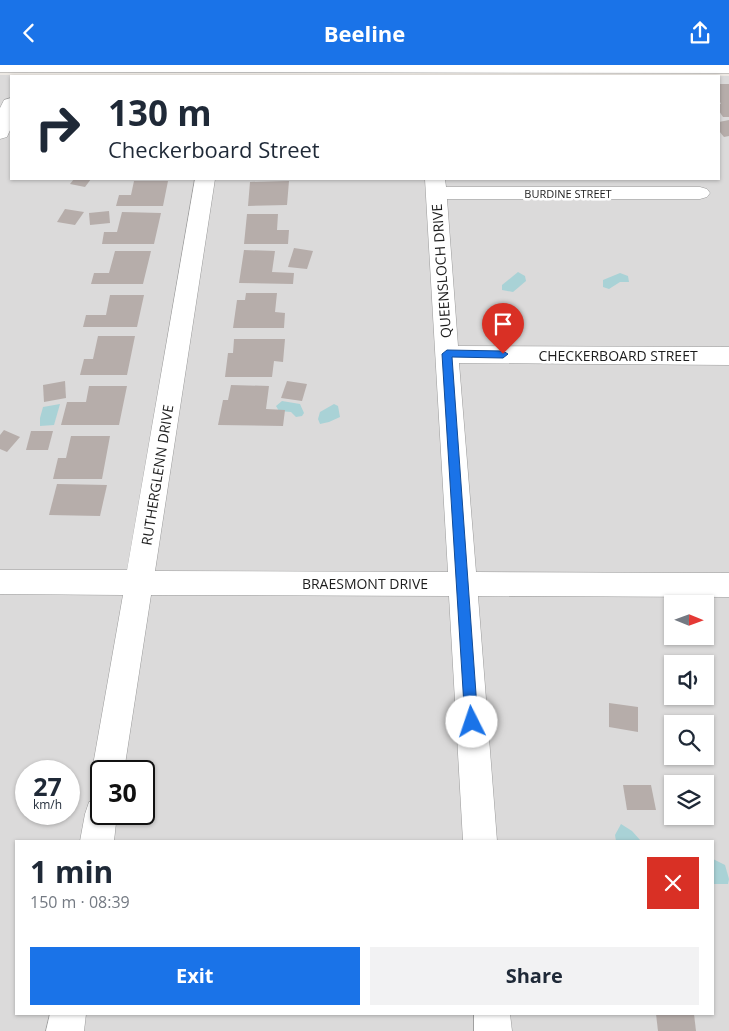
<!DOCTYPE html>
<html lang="en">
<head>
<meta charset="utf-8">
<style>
	:root { --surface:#fff; --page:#f2f2f3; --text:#1f2937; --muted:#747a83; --accent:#1a73e8 }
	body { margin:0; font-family:"Open Sans",sans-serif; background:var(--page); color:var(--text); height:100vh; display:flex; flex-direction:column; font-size:19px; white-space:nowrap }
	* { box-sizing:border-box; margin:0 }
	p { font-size:16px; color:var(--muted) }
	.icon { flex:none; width:28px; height:28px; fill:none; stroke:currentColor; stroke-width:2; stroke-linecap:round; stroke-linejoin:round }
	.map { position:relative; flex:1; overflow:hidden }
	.details { position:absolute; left:15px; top:775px; width:699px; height:175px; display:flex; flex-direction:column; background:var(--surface); border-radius:0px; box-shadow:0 1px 4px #0004 }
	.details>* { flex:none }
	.top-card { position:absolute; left:10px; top:10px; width:710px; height:105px; border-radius:0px; box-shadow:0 1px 4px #0004; background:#fff; color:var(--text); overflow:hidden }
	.needle { width:32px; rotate:91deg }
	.controls { position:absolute; left:664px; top:530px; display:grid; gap:10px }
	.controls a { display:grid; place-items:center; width:50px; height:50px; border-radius:0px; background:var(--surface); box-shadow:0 1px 4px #0004; font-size:25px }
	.speed { position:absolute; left:15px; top:695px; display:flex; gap:10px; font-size:25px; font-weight:700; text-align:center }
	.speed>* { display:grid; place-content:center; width:65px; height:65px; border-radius:50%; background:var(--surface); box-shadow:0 1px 4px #0004; line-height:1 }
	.speed small { font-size:12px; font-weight:400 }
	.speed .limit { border:2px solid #111; border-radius:8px; background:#fff; color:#111 }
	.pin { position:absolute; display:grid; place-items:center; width:42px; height:42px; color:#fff; margin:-51px -21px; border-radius:50% 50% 50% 0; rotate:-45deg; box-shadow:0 0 5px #0007 }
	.pin .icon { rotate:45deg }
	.me { position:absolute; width:55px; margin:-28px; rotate:356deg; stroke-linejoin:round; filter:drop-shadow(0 0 4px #0008) }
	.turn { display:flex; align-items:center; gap:18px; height:105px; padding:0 15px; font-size:22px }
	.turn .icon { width:65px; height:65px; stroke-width:2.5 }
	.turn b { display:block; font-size:35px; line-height:42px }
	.round { display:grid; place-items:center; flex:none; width:52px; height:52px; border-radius:0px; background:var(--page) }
	.head { display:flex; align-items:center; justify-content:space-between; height:85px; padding:0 15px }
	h1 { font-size:30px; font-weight:700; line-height:38px }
	.primary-button { display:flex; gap:10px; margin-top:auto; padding:10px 15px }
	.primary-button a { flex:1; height:58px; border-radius:0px; background:var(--accent); color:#fff; font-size:20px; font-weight:700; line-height:58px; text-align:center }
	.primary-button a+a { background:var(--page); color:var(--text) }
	header { display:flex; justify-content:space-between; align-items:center; height:65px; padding:0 15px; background:var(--accent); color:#fff; font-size:22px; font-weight:700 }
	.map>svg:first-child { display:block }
	.residential { fill:#dbdada; fill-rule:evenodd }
	.water { fill:#a9d2d6 }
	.building { fill:#b6adaa }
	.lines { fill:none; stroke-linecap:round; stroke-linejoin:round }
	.minor-casing { stroke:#9a9a9a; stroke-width:1 }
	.minor { fill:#fff; fill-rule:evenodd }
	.route { fill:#1a73e8; stroke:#114b97 }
	.labels { text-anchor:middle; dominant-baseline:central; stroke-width:5; stroke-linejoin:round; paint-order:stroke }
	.far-street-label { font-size:11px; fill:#1d1d1d; stroke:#fff }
	.street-label { font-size:14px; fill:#1d1d1d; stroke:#fff }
</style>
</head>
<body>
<header><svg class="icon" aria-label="back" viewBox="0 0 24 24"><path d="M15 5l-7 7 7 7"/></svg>Beeline<svg class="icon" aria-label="share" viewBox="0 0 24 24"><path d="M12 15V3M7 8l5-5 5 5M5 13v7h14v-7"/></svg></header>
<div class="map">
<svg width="729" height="966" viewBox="0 0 729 966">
	<rect width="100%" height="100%" fill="#ede9e4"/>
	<path class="residential" d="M0 10 729 11V966H0ZM11 11H719V114H11ZM672 539H705V571H672ZM672 599H705V631H672ZM672 659H705V691H672ZM26 706H69V749H26ZM101 706H144V749H101ZM672 719H705V751H672ZM16 776H712V949H16Z"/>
	<g class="water">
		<polygon points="518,207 525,211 526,216 513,227 502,225 502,220"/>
		<polygon points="620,208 628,211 629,217 620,217 609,224 603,222 603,215"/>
		<polygon points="282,336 300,339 304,348 302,351 296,352 291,347 279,346 276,341"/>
		<polygon points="60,339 54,360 40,361 40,353 43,342"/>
		<polygon points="334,339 338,341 340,352 329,357 320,359 318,354 320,347"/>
		<polygon points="621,759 632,766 641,776 616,776 615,770"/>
		<polygon points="713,794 725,800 729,814 728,819 713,819"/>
	</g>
	<g class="building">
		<polygon points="719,19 729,19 729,52 723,52 719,46 719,39 721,39 719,35"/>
		<polygon points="729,55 729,71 724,72 719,66 719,57"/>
		<polygon points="74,114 91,114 85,122 70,119"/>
		<polygon points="134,116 168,116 163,141 116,141 119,130 131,130"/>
		<polygon points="289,116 287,140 248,141 250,117"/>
		<polygon points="65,144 84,147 75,160 57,157"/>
		<polygon points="109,146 110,158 90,160 89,148"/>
		<polygon points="122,147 161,148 154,179 102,179 104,167 117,167"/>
		<polygon points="247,149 278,149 277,165 289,165 288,179 244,179"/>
		<polygon points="294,183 313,186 307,204 288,202"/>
		<polygon points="244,185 275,186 272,207 294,208 293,219 239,218"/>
		<polygon points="115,186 151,186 143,219 91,219 94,208 109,208"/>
		<polygon points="246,228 277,228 275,247 285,248 284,263 233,263 237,235 245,235"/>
		<polygon points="110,230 144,230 137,262 83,262 86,250 106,250"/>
		<polygon points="98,271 135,271 127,310 80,310 84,294 93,294"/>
		<polygon points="234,274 285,274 283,297 274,296 272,312 225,312 228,288 233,288"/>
		<polygon points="65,316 66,333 44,337 43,320"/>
		<polygon points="287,316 307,319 302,336 281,333"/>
		<polygon points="231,320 269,321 266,344 285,345 283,361 218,360 223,335 228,335"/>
		<polygon points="89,321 127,321 119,360 61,360 67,337 86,337"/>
		<polygon points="4,365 20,372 7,387 0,384 0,370"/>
		<polygon points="31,366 53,366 48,385 26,385"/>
		<polygon points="71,371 110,371 102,414 53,414 58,393 66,393"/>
		<polygon points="57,419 107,420 100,451 49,450"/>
		<polygon points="609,638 638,642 638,667 609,662"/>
		<polygon points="623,720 651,720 656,745 627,745"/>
		<polygon points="656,949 694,949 696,966 658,966"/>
	</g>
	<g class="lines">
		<defs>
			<g id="minor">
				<polygon points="0,0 729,0 729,8 0,7"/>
				<polygon points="11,33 11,63 7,72 0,74 0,43 4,35"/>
				<polygon points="195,114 215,114 155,506 448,507 425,114 445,114 446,122 700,122 707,124 710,128 707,132 700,134 447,134 458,281 729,282 729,300 459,298 476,507 729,508 729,532 478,531 497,776 463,776 449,531 151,530 124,706 101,706 101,719 97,717 92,706 123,530 0,529 0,505 127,505"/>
				<polygon points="101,733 101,749 117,749 114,776 80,776 85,749 89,737"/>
				<polygon points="50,949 86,949 84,966 46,966"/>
				<polygon points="474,949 510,949 512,966 474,966"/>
			</g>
		</defs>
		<use href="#minor" class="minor-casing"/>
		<use href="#minor" class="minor"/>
	</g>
	<polygon class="route" points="447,285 503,286 508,289 503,293 452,292 478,657 476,662 472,663 467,662 465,657 442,289"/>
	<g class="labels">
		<g class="far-street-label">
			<text x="568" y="128">BURDINE STREET</text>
		</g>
		<g class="street-label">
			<text transform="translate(441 206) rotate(-94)">QUEENSLOCH DRIVE</text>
			<text x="618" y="290">CHECKERBOARD STREET</text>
			<text transform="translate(157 410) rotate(-81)">RUTHERGLENN DRIVE</text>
			<text x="365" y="518">BRAESMONT DRIVE</text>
		</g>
	</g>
</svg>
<div class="controls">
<a><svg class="needle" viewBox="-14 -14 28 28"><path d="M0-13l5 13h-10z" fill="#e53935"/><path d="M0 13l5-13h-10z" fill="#747a83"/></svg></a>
<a><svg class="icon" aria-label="sound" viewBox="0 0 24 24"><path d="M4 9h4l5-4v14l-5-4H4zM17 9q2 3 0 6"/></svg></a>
<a><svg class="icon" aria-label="search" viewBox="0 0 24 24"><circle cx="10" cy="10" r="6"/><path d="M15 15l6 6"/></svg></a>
<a><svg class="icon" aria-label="layers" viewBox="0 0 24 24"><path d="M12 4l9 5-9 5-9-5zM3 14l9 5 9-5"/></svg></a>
</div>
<div class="speed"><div>27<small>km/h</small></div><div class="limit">30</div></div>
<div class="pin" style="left:503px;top:289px;background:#d93025"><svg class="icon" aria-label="arrive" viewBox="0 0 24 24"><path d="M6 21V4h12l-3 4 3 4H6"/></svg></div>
<svg class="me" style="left:472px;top:657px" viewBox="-20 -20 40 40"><circle r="19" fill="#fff"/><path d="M0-13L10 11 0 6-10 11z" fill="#1a73e8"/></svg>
<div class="top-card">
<div class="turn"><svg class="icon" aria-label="right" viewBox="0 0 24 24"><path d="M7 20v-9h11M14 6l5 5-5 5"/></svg><div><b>130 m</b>Checkerboard Street</div></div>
</div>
<section class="details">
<div class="head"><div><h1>1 min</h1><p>150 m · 08:39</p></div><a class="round" style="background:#d93025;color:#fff"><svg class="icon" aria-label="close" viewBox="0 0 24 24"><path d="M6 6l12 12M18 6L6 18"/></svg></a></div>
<div class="primary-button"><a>Exit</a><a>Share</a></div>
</section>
</div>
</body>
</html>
